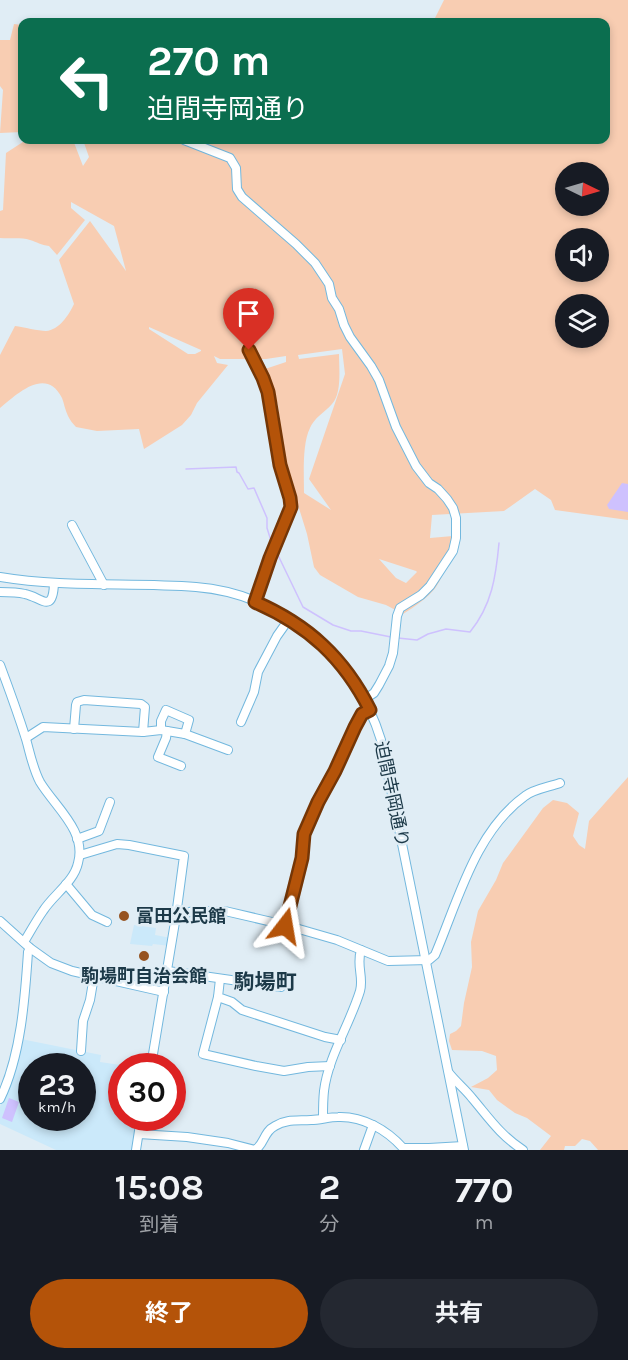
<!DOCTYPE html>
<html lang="ja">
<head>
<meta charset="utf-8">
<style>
	:root { --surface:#171b24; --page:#242831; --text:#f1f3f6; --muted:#9ea1a6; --accent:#b45309 }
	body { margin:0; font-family:Karla,"Noto Sans JP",sans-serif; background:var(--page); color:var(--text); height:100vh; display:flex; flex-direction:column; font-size:22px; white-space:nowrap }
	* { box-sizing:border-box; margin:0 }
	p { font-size:20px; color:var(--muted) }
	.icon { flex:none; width:33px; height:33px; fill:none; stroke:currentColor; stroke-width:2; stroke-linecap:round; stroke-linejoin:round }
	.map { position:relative; height:1150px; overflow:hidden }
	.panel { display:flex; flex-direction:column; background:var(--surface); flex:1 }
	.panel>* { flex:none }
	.guide { position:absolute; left:18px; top:18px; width:592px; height:126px; border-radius:12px; box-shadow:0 3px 9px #0003; background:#0b6e4f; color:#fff; overflow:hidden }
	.needle { width:39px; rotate:95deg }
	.buttons { position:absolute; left:555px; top:162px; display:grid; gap:12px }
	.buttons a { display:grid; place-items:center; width:54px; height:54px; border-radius:50%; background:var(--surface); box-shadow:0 3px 9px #0003; font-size:30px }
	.speed { position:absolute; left:18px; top:1053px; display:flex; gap:12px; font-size:30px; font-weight:700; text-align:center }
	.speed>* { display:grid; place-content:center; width:78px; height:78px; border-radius:50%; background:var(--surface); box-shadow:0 3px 9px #0003; line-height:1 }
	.speed small { font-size:15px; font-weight:400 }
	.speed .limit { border:9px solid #d22; background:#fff; color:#111 }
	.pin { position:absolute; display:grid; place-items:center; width:51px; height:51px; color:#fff; margin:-62px -26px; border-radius:50% 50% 50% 0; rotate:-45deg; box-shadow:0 0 6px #0007 }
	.pin .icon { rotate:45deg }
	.me { position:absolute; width:66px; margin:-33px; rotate:14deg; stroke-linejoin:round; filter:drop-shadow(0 0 4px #0008) }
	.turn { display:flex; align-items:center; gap:21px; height:126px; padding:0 30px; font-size:27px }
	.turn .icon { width:78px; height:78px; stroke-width:2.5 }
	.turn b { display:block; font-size:42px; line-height:51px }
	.eta { display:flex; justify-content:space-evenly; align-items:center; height:102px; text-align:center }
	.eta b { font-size:36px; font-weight:700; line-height:42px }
	.primary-button { display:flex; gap:12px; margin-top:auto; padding:12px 30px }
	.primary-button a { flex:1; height:69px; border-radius:36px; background:var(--accent); color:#fff; font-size:24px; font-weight:700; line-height:69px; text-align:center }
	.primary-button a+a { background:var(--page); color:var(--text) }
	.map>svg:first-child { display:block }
	.built { fill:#cbe9fa; fill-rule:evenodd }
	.green { fill:#f8cdb2; fill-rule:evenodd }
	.water { fill:#cec1fe }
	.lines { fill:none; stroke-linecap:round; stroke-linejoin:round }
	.stream { stroke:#cec1fe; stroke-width:1.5 }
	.minor-casing { stroke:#73b8de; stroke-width:10 }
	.minor { stroke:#fff; stroke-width:8 }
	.route-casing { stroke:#753606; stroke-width:15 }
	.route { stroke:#b45309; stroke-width:10 }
	.poi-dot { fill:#965422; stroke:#e0edf5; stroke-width:2 }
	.labels { text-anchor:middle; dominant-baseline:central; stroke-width:5; stroke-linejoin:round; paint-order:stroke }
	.street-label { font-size:18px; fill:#1c3948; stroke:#e0edf5 }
	.poi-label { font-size:18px; font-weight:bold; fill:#1c3948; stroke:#e0edf5; text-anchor:start }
	.quarter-label { font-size:21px; font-weight:bold; fill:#1c3948; stroke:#e0edf5 }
</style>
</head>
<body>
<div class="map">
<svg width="628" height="1150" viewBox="0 0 628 1150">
	<rect width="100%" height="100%" fill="#e0edf5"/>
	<g class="built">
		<polygon points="134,925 156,928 155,935 171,938 170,946 153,944 152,946 130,944"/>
		<path d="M21 1039 101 1055 100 1062 127 1066H122V1118H139L134 1150H56L0 1124V1107ZM32 1066H82V1118H32Z"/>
	</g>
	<g class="green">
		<path d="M444 0H628V520L555 510 551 500 535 489 504 511 432 515 430 538 453 536C449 553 446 572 436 587 428 598 414 607 403 614L386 605 358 597 320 575 314 567 307 534 284 460 278 405 265 369 286 362V356L266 359H220L214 356 217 363 228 365 197 403 191 415 182 425 144 449 139 429 97 431 76 427C73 424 70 420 68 416 65 410 64 403 62 398 46 366 17 394 0 408V355L15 326C24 327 38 331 46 331 59 330 69 315 74 304L59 260 90 221 126 271 114 226 71 202V208L85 220 57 255 49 246C41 245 37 242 30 240 21 237 10 239 0 238V211L3 210 6 153 26 140H73L83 166 89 157 83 140H606V22H433ZM566 172H598V206H566ZM566 238H598V272H566ZM566 304H598V338H566ZM149 327 201 350V351L195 354H188L149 329ZM342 349 345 374 309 479 331 510 304 493C304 475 302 444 310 428 314 418 325 412 332 404 342 393 339 369 339 354L299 359 298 355ZM379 559 416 571 417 572 406 583 396 578Z"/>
		<polygon points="14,24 22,25 22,132 0,133 3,90 0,86 0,40 10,40"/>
		<polygon points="628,777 628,1150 598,1150 590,1141 582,1139 575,1146 565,1146 564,1150 540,1150 551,1136 527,1118 515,1113 497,1100 489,1090 471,1087 488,1078 497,1070 496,1056 482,1051 452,1050 449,1041 450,1034 456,1031 461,1026 464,1003 472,967 471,942 478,911 496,880 503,863 543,808 553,800 567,803 579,813 573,836 579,845 585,849 589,821"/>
	</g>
	<g class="water">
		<polygon points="622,483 628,484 628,512 609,509 607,505"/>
		<polygon points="9,1098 19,1102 12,1122 2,1118"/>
	</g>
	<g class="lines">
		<g class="stream">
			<polyline points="186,469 236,467 237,472 239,473 248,489 254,488 267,518 267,528 272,544"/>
			<polyline points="276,551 303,607 333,625 351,631 361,631 391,637"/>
			<path d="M398 638 417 640 428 634 446 629 470 632C492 605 496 576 499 543"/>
		</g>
		<defs>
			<g id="minor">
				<polyline points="184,140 230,158 236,168 237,189 242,197 296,244 315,263 329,284 332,298 339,309 344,325 350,337 371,366 379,380 396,427 416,466 429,483 438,489 447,499 453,508 456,518 456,538 453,551 430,586 421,595 400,608 397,616 393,653 389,666 379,685 374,693 365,699"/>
				<polyline points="249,350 263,378 268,392 280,466 290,498 291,506 270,558 255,602"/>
				<polyline points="72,525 104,585"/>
				<path d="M0 577C65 588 131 582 196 587 283 594 356 658 381 740L464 1150"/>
				<path d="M0 592C8 592 17 592 25 594 41 597 53 615 54 583"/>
				<path d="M0 665C9 689 18 714 26 739 30 753 33 769 40 782 55 807 87 831 78 863 74 882 53 895 43 911 36 921 30 932 24 942"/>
				<path d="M370 709 362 714 355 727 335 771 318 802 305 834 302 858 285 925 337 940 388 961 429 960 435 955C458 901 475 832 525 796 534 789 549 787 560 783"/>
				<polyline points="241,722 254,692 258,672 277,636 289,619"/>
				<polyline points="74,729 76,705 77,702 84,700 141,704 145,707 143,732"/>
				<polyline points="161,730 161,721 166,710 189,720 185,734"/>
				<polyline points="167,731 166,738 158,757 181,766"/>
				<polyline points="26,738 43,727 143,732 161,730 185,734 228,750"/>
				<polyline points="77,839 99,831 110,802"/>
				<polyline points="80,855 117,844 129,845 184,856 176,916 151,1066"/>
				<polyline points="66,884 92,915 107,922"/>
				<polyline points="176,916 193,911 225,911 285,925"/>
				<polyline points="0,921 30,948 51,963 72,971 94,976 164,992"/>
				<polyline points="168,971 281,987"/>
				<polyline points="220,979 218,997 232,1002 242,1010 325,1037 341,1040"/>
				<polyline points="218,997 203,1054 256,1066 284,1071 308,1067 330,1066"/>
				<polyline points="81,1051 83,1021 90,1000 94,976"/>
				<path d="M449 1073C456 1082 465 1089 472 1098 489 1118 500 1135 523 1150"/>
				<path d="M0 1099C21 1056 25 998 28 952L30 948"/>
				<path d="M323 1118C323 1109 323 1100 324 1091 328 1057 350 1024 360 991 364 977 356 966 361 950"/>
				<path d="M139 1134 187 1137 228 1143 255 1150C265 1144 263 1132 275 1126 286 1119 298 1121 311 1120 320 1120 329 1117 338 1117 363 1116 387 1130 403 1148H429L463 1146"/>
				<polyline points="136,1150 141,1118"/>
				<polyline points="364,1150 373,1125"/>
			</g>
		</defs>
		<use href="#minor" class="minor-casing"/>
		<use href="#minor" class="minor"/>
	</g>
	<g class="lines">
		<defs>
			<path id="route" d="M249 350 263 378 268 392 280 465 290 498 291 507 270 558 255 602C308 625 344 658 370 710L362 714 355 727 335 771 318 802 304 834 302 858 285 926"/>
		</defs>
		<use href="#route" class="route-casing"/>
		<use href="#route" class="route"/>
	</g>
	<g class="poi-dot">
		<circle cx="124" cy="916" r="6"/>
		<circle cx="144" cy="956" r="6"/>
	</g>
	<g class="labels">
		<g class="street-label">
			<text transform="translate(392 794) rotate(78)">迫間寺岡通り</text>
		</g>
		<g class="poi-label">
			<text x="136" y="916">富田公民館</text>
			<text x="144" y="976" text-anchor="middle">駒場町自治会館</text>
		</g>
		<g class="quarter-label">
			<text x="265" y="982">駒場町</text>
		</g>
	</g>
</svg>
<div class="buttons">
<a><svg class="needle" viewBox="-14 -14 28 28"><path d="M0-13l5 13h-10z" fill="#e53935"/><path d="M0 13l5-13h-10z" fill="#9ea1a6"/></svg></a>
<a><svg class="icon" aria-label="sound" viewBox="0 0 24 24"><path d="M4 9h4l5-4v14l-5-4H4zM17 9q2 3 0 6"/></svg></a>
<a><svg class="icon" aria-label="layers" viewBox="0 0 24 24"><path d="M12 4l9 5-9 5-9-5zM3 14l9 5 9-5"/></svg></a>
</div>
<div class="speed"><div>23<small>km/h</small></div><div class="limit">30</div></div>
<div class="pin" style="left:249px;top:350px;background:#d93025"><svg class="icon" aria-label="arrive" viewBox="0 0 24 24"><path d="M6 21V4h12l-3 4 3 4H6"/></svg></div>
<svg class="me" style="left:285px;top:926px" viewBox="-20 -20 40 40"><path d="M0-17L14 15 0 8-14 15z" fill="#b45309" stroke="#fff" stroke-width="4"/></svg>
<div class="guide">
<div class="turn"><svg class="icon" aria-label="left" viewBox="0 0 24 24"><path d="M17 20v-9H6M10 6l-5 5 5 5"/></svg><div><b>270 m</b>迫間寺岡通り</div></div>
</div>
</div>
<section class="panel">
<div class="eta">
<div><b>15:08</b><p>到着</p></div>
<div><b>2</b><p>分</p></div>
<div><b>770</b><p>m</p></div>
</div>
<div class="primary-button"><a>終了</a><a>共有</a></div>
</section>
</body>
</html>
